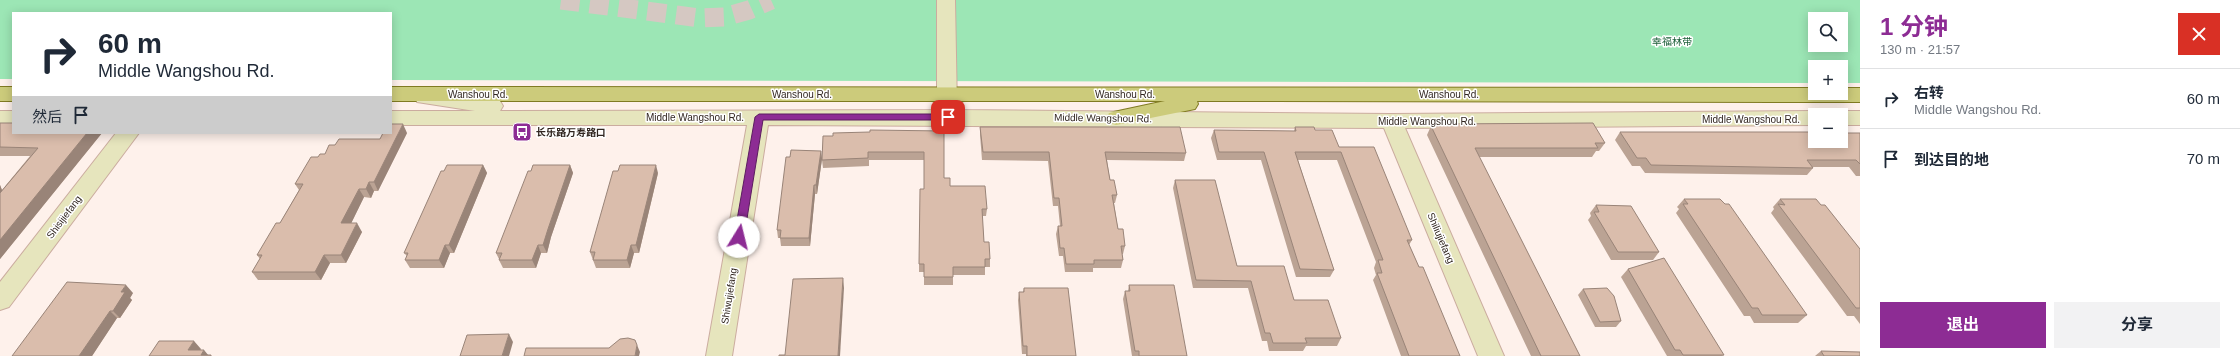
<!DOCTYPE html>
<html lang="zh">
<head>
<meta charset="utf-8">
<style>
	:root { --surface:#fff; --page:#f2f2f3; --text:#1f2937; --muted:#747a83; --line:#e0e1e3; --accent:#8d2c94 }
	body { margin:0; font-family:Arial,"Noto Sans SC",sans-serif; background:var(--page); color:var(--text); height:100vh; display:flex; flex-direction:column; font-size:15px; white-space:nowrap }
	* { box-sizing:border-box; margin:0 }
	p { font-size:13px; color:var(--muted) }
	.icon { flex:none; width:22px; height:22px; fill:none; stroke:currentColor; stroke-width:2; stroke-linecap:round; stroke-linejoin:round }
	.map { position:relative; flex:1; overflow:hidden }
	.drawer { display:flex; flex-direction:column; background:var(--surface); width:380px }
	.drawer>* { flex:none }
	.banner { position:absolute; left:12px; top:12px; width:380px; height:122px; border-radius:0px; box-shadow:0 2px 10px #0003; background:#fff; color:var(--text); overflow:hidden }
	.tools { position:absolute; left:1808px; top:12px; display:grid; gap:8px }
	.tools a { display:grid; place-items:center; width:40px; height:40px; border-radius:0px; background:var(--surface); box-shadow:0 2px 10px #0003; font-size:20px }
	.pin { position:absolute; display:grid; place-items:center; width:34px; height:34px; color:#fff; margin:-17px; border-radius:8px; box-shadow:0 2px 6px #0006 }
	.me { position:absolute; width:44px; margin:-22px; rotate:9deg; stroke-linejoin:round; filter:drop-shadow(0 0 3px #0008) }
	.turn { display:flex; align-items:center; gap:14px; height:84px; padding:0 20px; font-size:18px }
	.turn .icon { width:52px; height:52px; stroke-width:2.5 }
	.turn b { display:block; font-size:28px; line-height:34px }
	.then { display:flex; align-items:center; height:38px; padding:0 20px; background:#0003; gap:8px; font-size:15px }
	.round { display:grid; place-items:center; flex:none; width:42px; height:42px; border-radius:0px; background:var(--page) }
	.head { display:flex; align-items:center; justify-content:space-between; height:68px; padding:0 20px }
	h1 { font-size:24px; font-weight:700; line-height:30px; color:var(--accent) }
	.action { display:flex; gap:8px; margin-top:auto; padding:8px 20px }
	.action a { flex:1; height:46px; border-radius:0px; background:var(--accent); color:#fff; font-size:16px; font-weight:700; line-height:46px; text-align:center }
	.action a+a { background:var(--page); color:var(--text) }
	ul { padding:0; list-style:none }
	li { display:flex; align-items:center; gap:12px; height:60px; padding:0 20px; border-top:1px solid var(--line) }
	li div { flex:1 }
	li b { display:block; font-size:15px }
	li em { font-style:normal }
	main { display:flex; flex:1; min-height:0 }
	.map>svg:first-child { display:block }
	.green { fill:#9ce6b5; fill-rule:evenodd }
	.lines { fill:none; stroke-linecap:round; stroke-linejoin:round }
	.street-tunnel { stroke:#d5c8c2; stroke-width:19; stroke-dasharray:19 10; stroke-linecap:butt }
	.secondary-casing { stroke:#cbac9f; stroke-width:2 }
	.primary-casing { stroke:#807b22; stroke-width:2 }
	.secondary { fill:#e6e5bd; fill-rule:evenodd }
	.primary { fill:#cccb7b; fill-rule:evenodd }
	.wall { fill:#bba394 }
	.shaded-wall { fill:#998478 }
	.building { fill:#dabdac; stroke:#998478 }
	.route { fill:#8d2c94; stroke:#5c1d60 }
	.labels { text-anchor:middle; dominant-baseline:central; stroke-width:3; stroke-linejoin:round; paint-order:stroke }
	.park-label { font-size:10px; fill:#1f613b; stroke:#fff }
	.street-label { font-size:10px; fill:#312620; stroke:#fff }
	.poi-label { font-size:10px; font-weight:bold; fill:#312620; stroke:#fff; text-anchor:start }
</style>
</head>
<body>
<main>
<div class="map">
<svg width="1860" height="356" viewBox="0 0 1860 356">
	<rect width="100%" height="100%" fill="#fef1eb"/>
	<path class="green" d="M0 0H1860V83H1841V67H1815V83L391 80V13H13V79H0ZM1815 19H1841V45H1815Z"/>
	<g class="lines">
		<polyline class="street-tunnel" points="561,0 700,18 724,17 749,10 771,0"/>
		<defs>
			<g id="secondary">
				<polygon points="937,0 955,0 957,110 1391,114 1815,111 1824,115 1815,115 1815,125 1405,128 1504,356 1478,356 1384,128 768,125 732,356 706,356 747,125 391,125 391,111 475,111 417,102 414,97 417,92 424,90 493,99 500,101 503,106 500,111 937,110"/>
				<rect x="0" y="111" width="13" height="14"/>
				<polygon points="1841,111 1860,111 1860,125 1841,125 1841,115 1832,115"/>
				<polygon points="116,133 139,133 9,307 0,310 0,282"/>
			</g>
			<g id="primary">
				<rect x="0" y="87" width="13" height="14"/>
				<polygon points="391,87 1815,88 1815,93 1841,93 1841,88 1860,88 1860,102 1197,101 1198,104 1195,109 1116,125 1109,123 1106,118 1109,113 1165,101 391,101"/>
			</g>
		</defs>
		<use href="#secondary" class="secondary-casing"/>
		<use href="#primary" class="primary-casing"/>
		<use href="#secondary" class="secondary"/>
		<use href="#primary" class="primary"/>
	</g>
	<g class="wall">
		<polygon points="0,123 102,133 0,259 0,185 2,190 30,156 0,156"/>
		<polygon points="1437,124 1605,143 1599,151 1596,151 1592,157 1479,157 1580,356 1531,356 1427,135 1431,126 1436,126"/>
		<polygon points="980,127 1186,153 1184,161 1107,160 1110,180 1117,195 1115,203 1114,203 1118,229 1125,246 1123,254 1122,254 1123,260 1121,268 1093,268 1093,272 1065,272 1063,256 1059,256 1056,234 1058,226 1060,226 1058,206 1053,206 1048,161 982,160 980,135"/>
		<polygon points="1295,127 1315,130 1339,147 1412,240 1409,245 1419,267 1460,356 1401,356 1373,280 1376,275 1374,268 1376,262 1337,160 1298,160 1334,270 1330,277 1296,277 1261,160 1217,160 1211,138 1214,130 1294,131"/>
		<polygon points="944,131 944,178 950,186 987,209 986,216 982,216 984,242 990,259 990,267 985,267 985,275 953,275 953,285 924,285 924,272 919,272 919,264 924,189 924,160 869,160 869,166 823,168 822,160"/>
		<polygon points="1620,132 1860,133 1860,176 1856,176 1849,167 1813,167 1813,168 1807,175 1645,173 1640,166 1632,166 1615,140"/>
		<polygon points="407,133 378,191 374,191 371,198 364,197 351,223 362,232 346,263 330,263 321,280 258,280 252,272 260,259 257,255 280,223 299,190 295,184 318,157 325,154 335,145 380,139"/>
		<polygon points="821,151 822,159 817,194 815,194 810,246 781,246 780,238 778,238 777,230 790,157"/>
		<polygon points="483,165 487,173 454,253 450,253 444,268 410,268 405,260 407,256 404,253 444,171"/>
		<polygon points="570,165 573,173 551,237 547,253 541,253 536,268 503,268 499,260 499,259 496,253 531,171"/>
		<polygon points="658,173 639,253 634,253 630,268 596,268 590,252"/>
		<polygon points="1175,180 1237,266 1294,300 1341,338 1337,346 1306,346 1303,351 1269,351 1267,341 1262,341 1248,288 1193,288 1173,188"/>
		<polygon points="1684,199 1807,315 1798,323 1754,323 1750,316 1744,316 1676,213 1679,209 1677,207"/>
		<polygon points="1780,199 1821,205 1860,249 1860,324 1854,316 1847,316 1771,213 1774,209 1773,207"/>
		<polygon points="1596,205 1659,252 1653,260 1611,260 1588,220 1591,216 1590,213"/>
		<polygon points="1628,269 1724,355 1722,356 1667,356 1621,277"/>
		<polygon points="1129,285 1187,356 1132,356 1123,299 1125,291 1128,291"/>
		<polygon points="1024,288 1076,356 1026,356 1026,354 1022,354 1018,300 1019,292 1023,292"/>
		<polygon points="1583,289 1621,321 1616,327 1595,327 1578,295"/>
		<polygon points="133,293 130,298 132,300 120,318 117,318 92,356 12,356"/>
		<polygon points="1821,351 1860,356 1815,356"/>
	</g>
	<g class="shaded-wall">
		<polygon points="403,124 407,133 378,191 374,182"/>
		<polygon points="87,133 102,133 0,259 0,240"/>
		<polygon points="821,151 822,159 817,194 816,185"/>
		<polygon points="483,165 487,173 454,253 449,245"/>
		<polygon points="570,165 573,173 551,237 547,253 543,245 548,229"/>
		<polygon points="656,165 658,173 639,253 636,245"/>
		<polygon points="369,182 374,191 371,198 366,189"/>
		<polygon points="0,185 7,204 0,197"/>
		<polygon points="814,185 815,194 810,246 809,238"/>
		<polygon points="359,189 364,197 347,232 341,223"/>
		<polygon points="357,223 362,232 346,263 341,255"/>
		<polygon points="445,245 450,253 444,268 439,260"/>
		<polygon points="538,245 541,253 536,268 532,260"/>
		<polygon points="631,245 634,253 630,268 627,260"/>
		<polygon points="324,255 330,263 321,280 315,272"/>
		<polygon points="843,278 844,288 840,356 838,356"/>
		<polygon points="126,285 133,293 130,298 132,300 120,318 113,311 121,292"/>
		<polygon points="110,311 117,318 92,356 79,356"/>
		<polygon points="509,334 513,342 509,356 502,356"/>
		<polygon points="194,341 201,349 197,356 188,350"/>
		<polygon points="637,345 640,352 639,356 635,356"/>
		<polygon points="204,350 209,356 201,355"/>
	</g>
	<g class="building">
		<polygon points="0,123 13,123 13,133 87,133 0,240 0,193 38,148 0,147"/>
		<polygon points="1593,123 1605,143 1595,143 1598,148 1475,148 1580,356 1541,356 1431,126 1438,126 1437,124"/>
		<polygon points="391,124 403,124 374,182 369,182 366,189 359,189 341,223 357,223 341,255 324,255 315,272 252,272 262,255 257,255 276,223 280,223 303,184 295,184 311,157 318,157 320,154 325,154 329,145 335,145 339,139 380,139 383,133 391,133"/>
		<polygon points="980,127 1180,127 1186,153 1105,152 1110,180 1114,180 1117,195 1112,195 1118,229 1123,229 1125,246 1121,246 1123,260 1094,260 1094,264 1066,264 1064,248 1060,248 1058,226 1062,226 1059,198 1054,198 1049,152 983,152"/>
		<polygon points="1295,127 1314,127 1315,130 1332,130 1339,147 1374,147 1412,240 1407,240 1419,267 1423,267 1460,356 1409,356 1377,273 1382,273 1378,260 1383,260 1341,152 1295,152 1334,270 1300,269 1264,152 1219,152 1214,130 1296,131"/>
		<polygon points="870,130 944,131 944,178 950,178 950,186 985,186 987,209 982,209 984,242 989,242 990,259 985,259 985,267 953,267 953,277 924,277 924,264 919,264 920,189 924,189 924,152 868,152 868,158 822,160 823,136 833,136 833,133 870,132"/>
		<polygon points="1620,132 1815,132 1815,141 1841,141 1841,133 1860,133 1860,164 1856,160 1807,160 1813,168 1651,165 1646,158 1637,158"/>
		<polygon points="791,150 821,151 816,185 814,185 809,238 780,238 781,230 777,230 786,157 790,157"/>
		<polygon points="447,165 483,165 449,245 445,245 439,260 405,260 408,253 404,253 441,171 444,171"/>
		<polygon points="533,165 570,165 548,229 543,245 538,245 532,260 499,260 502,253 496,253 528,171 531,171"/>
		<polygon points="620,165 656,165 636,245 631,245 627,260 593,260 595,252 590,252 613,171 618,171"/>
		<polygon points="1175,180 1215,180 1237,266 1284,266 1294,300 1328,300 1341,338 1305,338 1307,343 1273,343 1270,333 1265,333 1251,281 1196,280"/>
		<polygon points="1684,199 1720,199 1725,204 1729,204 1807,315 1762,315 1758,308 1752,308 1683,204 1688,204"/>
		<polygon points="1780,199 1816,199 1821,205 1825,205 1860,249 1860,308 1856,308 1778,204 1785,205"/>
		<polygon points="1596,205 1631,206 1659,252 1618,252 1594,212 1599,212"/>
		<polygon points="1664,258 1724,355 1683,355 1680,350 1675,350 1628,269"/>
		<polygon points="843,278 838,356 779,356 779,355 785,355 793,279"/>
		<polygon points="67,282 126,285 121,292 125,292 113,311 110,311 79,356 12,356"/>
		<polygon points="1129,285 1174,285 1187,356 1139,356 1139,351 1135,351 1125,291 1130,291"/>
		<polygon points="1024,288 1068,288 1076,356 1027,356 1027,346 1023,346 1019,292 1024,292"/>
		<polygon points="1607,288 1614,296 1621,321 1600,322 1583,289"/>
		<polygon points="509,334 502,356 460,356 467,335"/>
		<polygon points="628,338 635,340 637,345 635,356 524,356 526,348 609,348 620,339"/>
		<polygon points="159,341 194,341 188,350 204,350 201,355 211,355 211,356 149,356"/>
		<polygon points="1821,351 1860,352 1860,356 1824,356"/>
	</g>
	<polygon class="route" points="759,114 948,114 952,117 948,120 763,120 744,237 739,240 734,237 755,117"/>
	<defs>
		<symbol id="bus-square" viewBox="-11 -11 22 22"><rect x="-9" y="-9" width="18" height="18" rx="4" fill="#8d2c94" stroke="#fff"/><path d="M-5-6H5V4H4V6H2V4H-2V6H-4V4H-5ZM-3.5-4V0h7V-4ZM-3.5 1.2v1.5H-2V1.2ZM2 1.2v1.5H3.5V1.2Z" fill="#fff"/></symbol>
	</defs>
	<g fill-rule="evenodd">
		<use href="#bus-square" x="511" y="121" width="22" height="22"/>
	</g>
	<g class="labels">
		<g class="park-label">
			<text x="1672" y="41">幸福林带</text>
		</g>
		<g class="street-label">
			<text x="478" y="94">Wanshou Rd.</text>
			<text x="802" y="94">Wanshou Rd.</text>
			<text x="1125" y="94">Wanshou Rd.</text>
			<text x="1449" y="94">Wanshou Rd.</text>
			<text x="695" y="117">Middle Wangshou Rd.</text>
			<text transform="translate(1103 118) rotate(1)">Middle Wangshou Rd.</text>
			<text x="1751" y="119">Middle Wangshou Rd.</text>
			<text x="1427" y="121">Middle Wangshou Rd.</text>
			<text transform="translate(64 217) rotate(-53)">Shisijiefang</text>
			<text transform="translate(1441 238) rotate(67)">Shiliujiefang</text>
			<text transform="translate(729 296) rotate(-81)">Shiwujiefang</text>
		</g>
		<g class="poi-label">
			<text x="536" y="132">长乐路万寿路口</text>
		</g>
	</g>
</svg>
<div class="tools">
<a><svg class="icon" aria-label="search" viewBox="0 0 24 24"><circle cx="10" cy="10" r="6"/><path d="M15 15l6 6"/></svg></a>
<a>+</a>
<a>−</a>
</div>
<div class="pin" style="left:948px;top:117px;background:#d93025"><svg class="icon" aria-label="arrive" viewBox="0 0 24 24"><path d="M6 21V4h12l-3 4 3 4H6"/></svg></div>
<svg class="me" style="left:739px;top:237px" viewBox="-20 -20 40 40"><circle r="19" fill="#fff"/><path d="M0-13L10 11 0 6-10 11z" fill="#8d2c94"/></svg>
<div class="banner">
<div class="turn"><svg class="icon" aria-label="right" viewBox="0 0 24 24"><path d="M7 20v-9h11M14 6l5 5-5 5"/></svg><div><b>60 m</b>Middle Wangshou Rd.</div></div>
<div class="then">然后<svg class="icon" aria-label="arrive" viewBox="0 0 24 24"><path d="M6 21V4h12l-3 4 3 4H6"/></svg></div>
</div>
</div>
<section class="drawer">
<div class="head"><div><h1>1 分钟</h1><p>130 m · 21:57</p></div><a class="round" style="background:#d93025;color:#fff"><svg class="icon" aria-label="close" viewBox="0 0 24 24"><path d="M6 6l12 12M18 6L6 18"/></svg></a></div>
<ul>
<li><svg class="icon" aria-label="right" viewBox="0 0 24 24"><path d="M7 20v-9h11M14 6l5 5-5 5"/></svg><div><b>右转</b><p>Middle Wangshou Rd.</p></div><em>60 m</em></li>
<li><svg class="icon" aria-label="arrive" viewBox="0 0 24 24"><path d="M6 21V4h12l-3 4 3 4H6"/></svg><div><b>到达目的地</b></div><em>70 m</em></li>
</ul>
<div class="action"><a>退出</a><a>分享</a></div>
</section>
</main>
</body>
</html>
